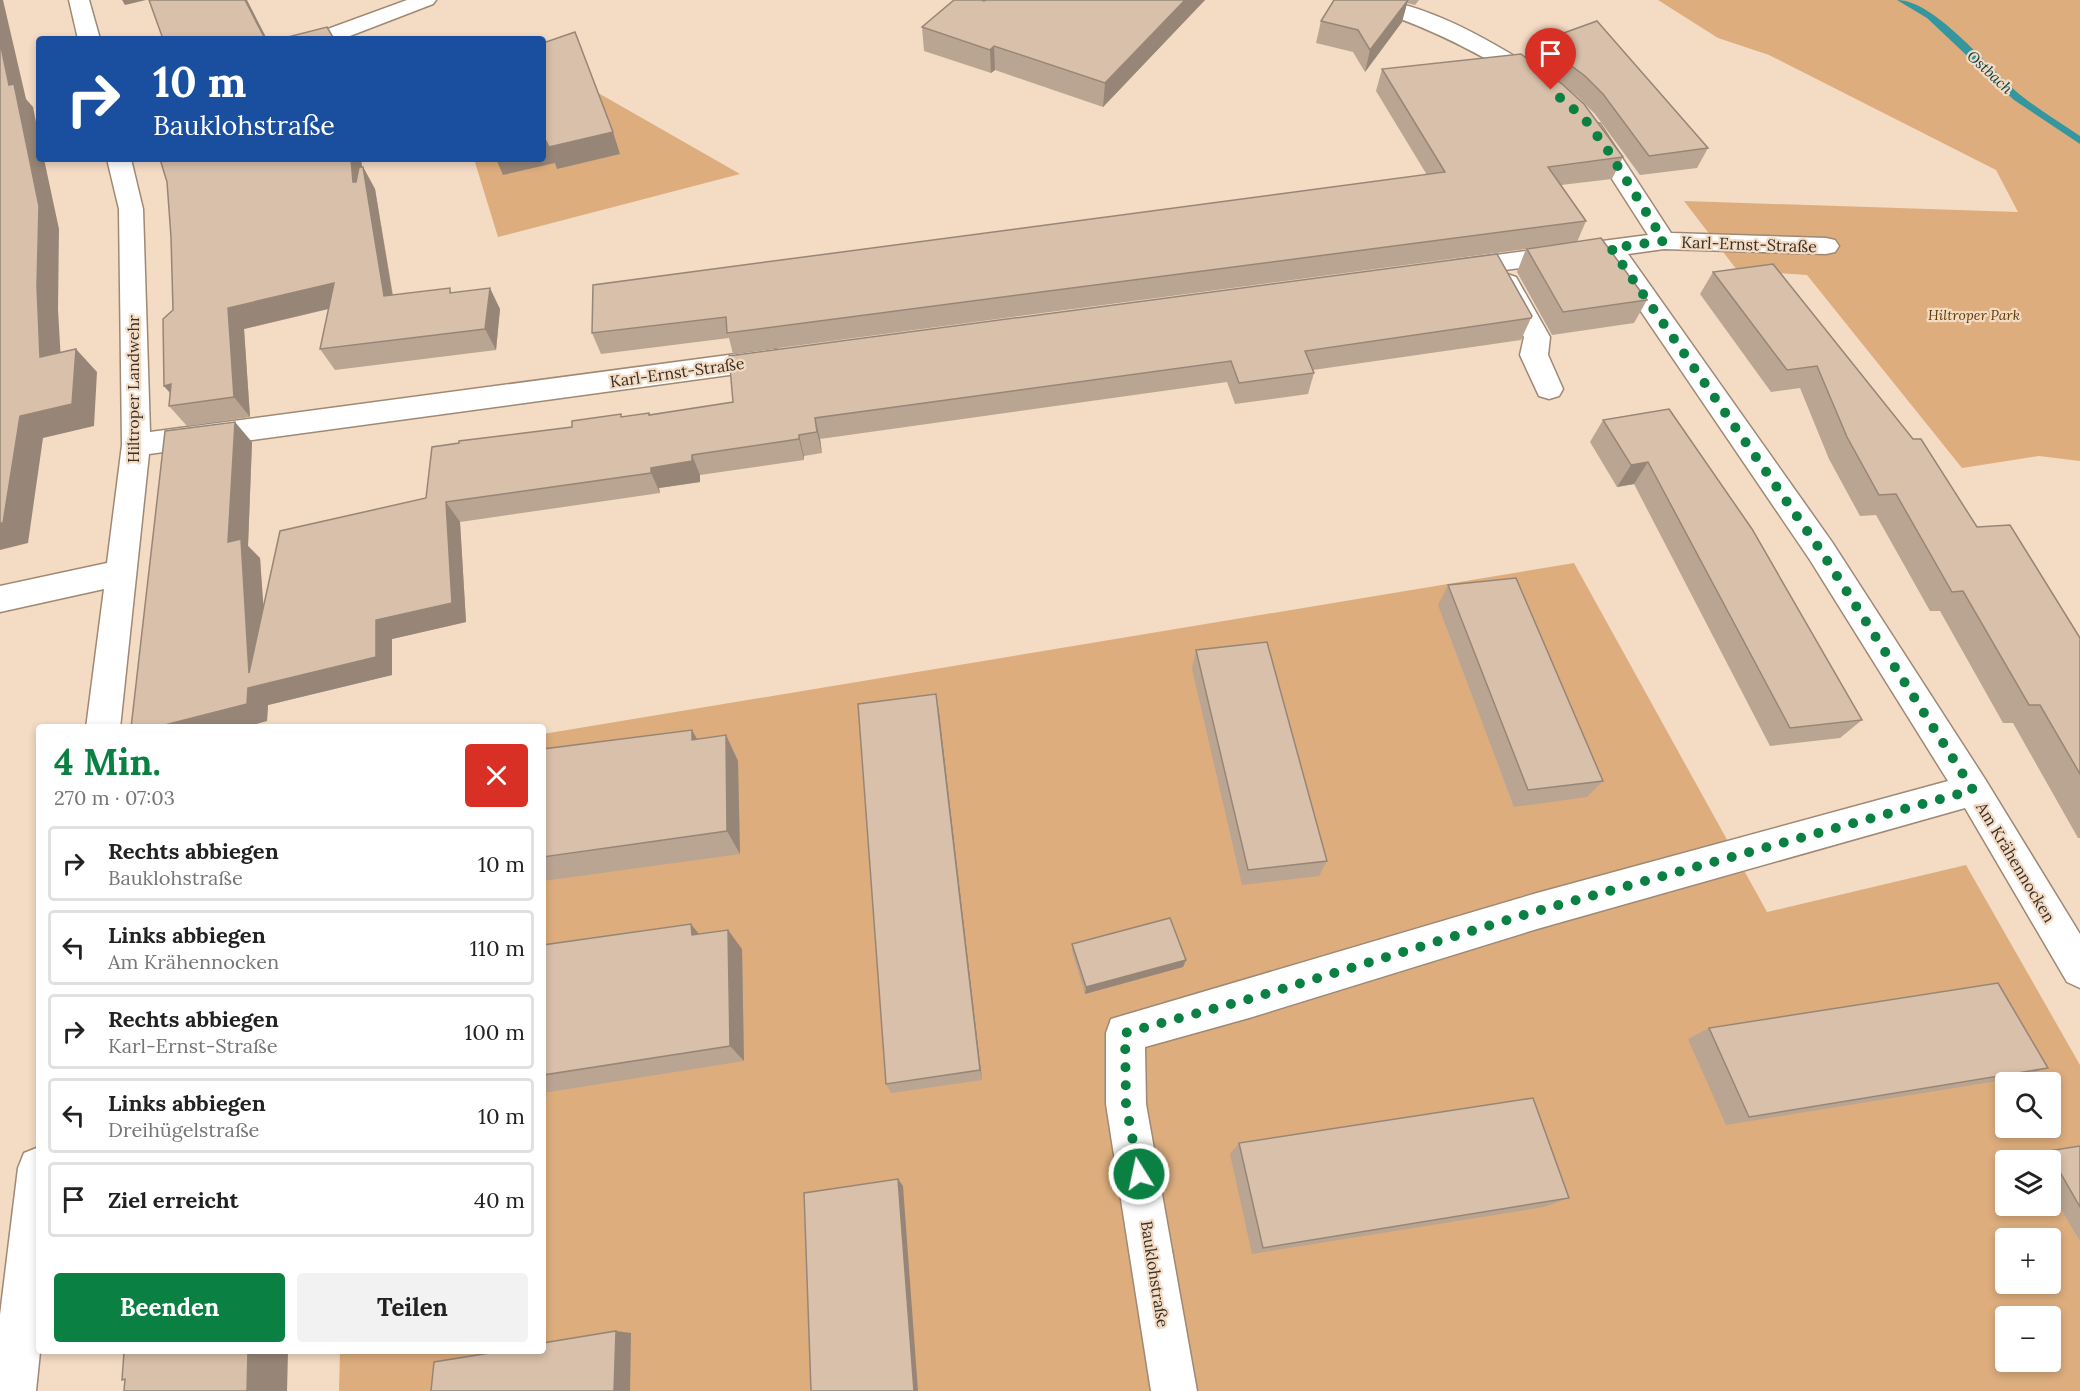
<!DOCTYPE html>
<html lang="de">
<head>
<meta charset="utf-8">
<style>
	:root { --surface:#fff; --page:#f2f2f2; --text:#222; --muted:#767676; --line:#e0e0e0; --accent:#0b8043 }
	body { margin:0; font-family:Lora,serif; background:var(--page); color:var(--text); height:100vh; display:flex; flex-direction:column; font-size:22px; white-space:nowrap }
	* { box-sizing:border-box; margin:0 }
	p { font-size:20px; color:var(--muted) }
	.icon { flex:none; width:33px; height:33px; fill:none; stroke:currentColor; stroke-width:2; stroke-linecap:round; stroke-linejoin:round }
	.map { position:relative; flex:1; overflow:hidden }
	.details { position:absolute; left:36px; top:724px; width:510px; height:630px; display:flex; flex-direction:column; background:var(--surface); border-radius:6px; box-shadow:0 3px 9px #0003 }
	.details>* { flex:none }
	.top-card { position:absolute; left:36px; top:36px; width:510px; height:126px; border-radius:6px; box-shadow:0 3px 9px #0003; background:#1a4fa0; color:#fff; overflow:hidden }
	.tools { position:absolute; left:1995px; top:1072px; display:grid; gap:12px }
	.tools a { display:grid; place-items:center; width:66px; height:66px; border-radius:6px; background:var(--surface); box-shadow:0 3px 9px #0003; font-size:30px }
	.pin { position:absolute; display:grid; place-items:center; width:51px; height:51px; color:#fff; margin:-62px -26px; border-radius:50% 50% 50% 0; rotate:-45deg; box-shadow:0 0 6px #0007 }
	.pin .icon { rotate:45deg }
	.me { position:absolute; width:66px; margin:-33px; rotate:350deg; stroke-linejoin:round; filter:drop-shadow(0 0 4px #0008) }
	.turn { display:flex; align-items:center; gap:21px; height:126px; padding:0 18px; font-size:27px }
	.turn .icon { width:78px; height:78px; stroke-width:2.5 }
	.turn b { display:block; font-size:42px; line-height:51px }
	.round { display:grid; place-items:center; flex:none; width:63px; height:63px; border-radius:6px; background:var(--page) }
	.summary { display:flex; align-items:center; justify-content:space-between; height:102px; padding:0 18px }
	h1 { font-size:36px; font-weight:700; line-height:45px; color:var(--accent) }
	.cta { display:flex; gap:12px; margin-top:auto; padding:12px 18px }
	.cta a { flex:1; height:69px; border-radius:6px; background:var(--accent); color:#fff; font-size:24px; font-weight:700; line-height:69px; text-align:center }
	.cta a+a { background:var(--page); color:var(--text) }
	ul { padding:0; list-style:none }
	li { display:flex; align-items:center; gap:18px; height:75px; margin:0 12px 9px; padding:0 6px; border:3px solid var(--line); border-radius:6px }
	li div { flex:1 }
	li b { display:block; font-size:22px }
	li em { font-style:normal }
	.map>svg:first-child { display:block }
	.green { fill:#ddad7d; fill-rule:evenodd }
	.lines { fill:none; stroke-linecap:round; stroke-linejoin:round }
	.stream { fill:#34969e; fill-rule:evenodd }
	.minor-casing { stroke:#9f8974; stroke-width:3 }
	.minor { fill:#fff; fill-rule:evenodd }
	.wall { fill:#baa592 }
	.shaded-wall { fill:#978677 }
	.building { fill:#d8c0aa; stroke:#978677; stroke-width:1.5 }
	.route { stroke:#0b8043; stroke-width:10; stroke-dasharray:0 18 }
	.labels { text-anchor:middle; dominant-baseline:central; stroke-width:4.5; stroke-linejoin:round; paint-order:stroke }
	.far-park-label { font-size:14px; font-style:italic; fill:#633903; stroke:#f3dbc4 }
	.far-water-label { font-size:15px; font-style:italic; fill:#013f44; stroke:#f3dbc4 }
	.street-label { font-size:16px; fill:#372e25; stroke:#f3dbc4 }
</style>
</head>
<body>
<div class="map">
<svg width="2080" height="1391" viewBox="0 0 2080 1391">
	<rect width="100%" height="100%" fill="#f3dbc4"/>
	<g class="green">
		<polygon points="1658,0 2080,0 2080,461 2039,456 1962,468 1807,275 1737,270 1684,201 2018,212 1996,170 1769,55 1718,38"/>
		<polygon points="586,86 740,174 498,237 474,159 543,159"/>
		<path d="M1574 563 1767 912 1966 865 2080 1065V1147L2031 1155 2034 1161H2006V1206H2050L2051 1190 2080 1242V1391H339L340 1352H543V734ZM2006 1083H2050V1128H2006ZM2006 1239H2050V1284H2006ZM2006 1317H2050V1362H2006Z"/>
	</g>
	<g class="lines">
		<path class="stream" d="M1897 0C1936 0 1991 72 2023 97 2041 111 2061 123 2080 136V144L2014 100 1927 18Z"/>
		<defs>
			<g id="minor">
				<polygon points="69,0 89,0 100,39 78,39"/>
				<polygon points="407,0 436,0 433,4 342,39 311,39 314,34"/>
				<path d="M1351 0C1363 0 1376 0 1388 1 1443 12 1497 45 1544 74L1547 79 1544 84 1536 86 1528 84C1473 49 1417 21 1354 4Z"/>
				<polygon points="1592,122 1600,124 1671,233 1826,238 1835,240 1839,246 1835,252 1826,254 1664,249 1628,254 1832,542 1985,779 2080,934 2080,988 2067,982 1965,808 1537,929 1249,1018 1145,1047 1146,1104 1197,1391 1151,1391 1106,1104 1106,1033 1111,1019 1537,893 1948,781 1810,560 1604,257 1458,276 1449,274 1445,268 1449,262 1458,260 1648,235 1580,129 1584,124"/>
				<polygon points="107,159 131,159 143,209 150,432 774,349 784,352 788,359 784,366 774,369 149,454 120,728 86,728 104,589 0,612 0,586 107,563 122,445 119,209"/>
				<polygon points="1507,274 1516,277 1550,337 1548,355 1563,389 1559,396 1549,399 1539,396 1520,355 1524,337 1494,283 1498,277"/>
				<polygon points="39,1147 40,1352 36,1391 0,1391 0,1315 18,1168 24,1153"/>
			</g>
		</defs>
		<use href="#minor" class="minor-casing"/>
		<use href="#minor" class="minor"/>
	</g>
	<g class="wall">
		<polygon points="1205,0 1103,107 995,70 991,73 924,51 922,27 984,1"/>
		<polygon points="1334,0 1419,0 1415,5 1407,3 1402,22 1365,72 1353,52 1316,43 1321,21"/>
		<polygon points="1547,39 1708,148 1697,168 1640,175 1595,114 1577,96 1569,90 1623,157 1612,179 1561,185 1586,221 1577,242 1647,300 1634,323 1552,335 1517,272 1526,249 733,354 729,338 601,354 592,333 1427,175 1376,91 1382,69 1545,72 1548,65 1540,59"/>
		<polygon points="160,159 361,159 362,167 363,167 375,189 393,295 453,292 500,309 496,350 335,370 320,349 329,309 244,329 250,417 187,426 169,406 170,393 164,386 173,310 171,237 167,182"/>
		<polygon points="1773,264 1977,527 2080,638 2080,838 2078,838 2013,723 2003,723 1940,611 1930,611 1876,515 1860,516 1829,459 1800,388 1771,392 1700,294 1713,272"/>
		<polygon points="1531,318 1521,340 1313,370 1314,373 1308,394 1235,404 1227,382 820,439 822,453 804,456 804,460 700,475 700,482 659,488 660,493 460,522 466,622 392,639 392,675 268,705 267,721 131,728 252,442 248,546 260,558 263,608 426,498 572,427 622,417 649,413 650,415"/>
		<polygon points="1669,409 1862,720 1840,738 1770,746 1634,484 1617,487 1590,442 1603,420"/>
		<polygon points="1448,585 1603,781 1587,797 1514,807 1438,605"/>
		<polygon points="1196,650 1327,861 1319,876 1242,885 1192,669"/>
		<polygon points="939,712 982,1080 891,1093 886,1084"/>
		<polygon points="726,735 738,761 740,854 543,881 543,749 697,739"/>
		<polygon points="1072,944 1186,960 1183,967 1085,994 1072,951"/>
		<polygon points="543,945 742,949 744,1061 543,1093"/>
		<polygon points="1709,1028 2048,1068 2016,1078 1726,1125 1688,1039"/>
		<polygon points="1239,1143 1569,1198 1544,1207 1252,1254 1230,1154"/>
		<polygon points="2080,1146 2080,1242 2050,1190 2050,1161 2034,1161 2031,1155"/>
	</g>
	<g class="shaded-wall">
		<polygon points="0,0 3,0 26,99 33,107 39,137 39,159 44,159 59,229 58,309 62,380 40,357 9,85 0,42"/>
		<polygon points="122,0 146,0 125,5"/>
		<polygon points="245,0 247,0 267,39 265,39"/>
		<polygon points="1185,0 1205,0 1103,107 1105,83"/>
		<polygon points="1408,0 1402,22 1365,72 1370,50"/>
		<polygon points="994,46 995,70 991,73 990,50"/>
		<polygon points="613,132 620,154 557,169 555,163 503,175 496,159 543,159 543,142"/>
		<polygon points="351,159 361,159 366,204 353,182"/>
		<polygon points="363,167 375,189 396,317 384,296"/>
		<polygon points="334,283 348,304 244,329 250,417 234,397 228,308"/>
		<polygon points="490,288 500,309 496,350 485,329"/>
		<polygon points="76,349 97,372 94,426 43,438 28,543 0,550 0,523 20,416"/>
		<polygon points="171,384 180,404 164,386"/>
		<polygon points="815,418 820,439 822,453 817,432"/>
		<polygon points="235,422 252,442 248,546 260,558 269,683 376,620 446,502 460,522 466,622 392,639 392,675 268,705 267,721 242,728 153,728 249,673 228,542"/>
		<polygon points="799,435 804,456 804,460 799,439"/>
		<polygon points="692,455 700,475 700,482 659,488 660,493 651,473 651,468"/>
		<polygon points="1648,462 1634,484 1617,487 1631,465"/>
		<polygon points="936,694 939,712 982,1080 980,1070"/>
		<polygon points="692,730 706,755 692,740"/>
		<polygon points="726,735 738,761 740,854 727,831"/>
		<polygon points="691,924 706,943 692,935"/>
		<polygon points="728,930 742,949 744,1061 730,1046"/>
		<polygon points="1186,960 1183,967 1085,994 1086,987"/>
		<polygon points="898,1179 903,1186 918,1391 914,1391"/>
		<polygon points="616,1331 631,1333 630,1391 614,1391"/>
		<polygon points="248,1352 288,1352 287,1391 247,1391"/>
	</g>
	<g class="building">
		<polygon points="149,0 245,0 265,39 163,39"/>
		<polygon points="954,0 981,0 984,1 986,0 1185,0 1105,83 994,46 990,50 922,27"/>
		<polygon points="1334,0 1408,0 1370,50 1358,30 1321,21"/>
		<polygon points="1597,21 1708,148 1649,156 1603,94 1585,76 1553,52 1564,51 1547,39"/>
		<polygon points="327,27 334,39 280,39"/>
		<polygon points="575,32 613,132 549,147 546,141 543,142 543,43"/>
		<polygon points="0,42 9,85 14,84 39,206 37,286 40,357 76,349 72,404 20,416 3,523 0,523"/>
		<polygon points="1521,54 1562,84 1584,104 1623,157 1548,167 1586,221 727,333 726,317 592,333 593,285 1445,172 1382,69"/>
		<polygon points="160,159 351,159 353,182 356,182 359,167 363,167 384,296 450,288 450,293 490,288 485,329 320,349 334,283 228,308 234,397 169,406 171,384 164,386 163,319 173,310 171,237 167,182"/>
		<polygon points="1601,238 1647,300 1563,312 1527,249"/>
		<polygon points="1497,254 1532,316 1531,318 1305,351 1314,373 1239,383 1231,361 815,418 817,432 799,435 799,439 692,455 692,461 651,468 651,473 446,502 452,603 376,620 376,657 248,688 247,704 153,728 131,728 165,431 235,422 228,542 241,539 249,673 280,531 426,498 432,447 459,443 459,441 572,427 572,421 621,414 621,417 649,413 649,415 733,402 729,356"/>
		<polygon points="1773,264 1913,439 1921,439 1977,527 2010,525 2080,638 2080,774 2040,705 2029,705 1963,591 1952,592 1896,494 1879,495 1847,437 1817,366 1787,370 1713,272"/>
		<polygon points="1669,409 1752,529 1862,720 1790,728 1648,462 1631,465 1603,420"/>
		<polygon points="1516,578 1603,781 1528,790 1448,585"/>
		<polygon points="1267,642 1327,861 1248,870 1196,650"/>
		<polygon points="936,694 980,1070 886,1084 858,704"/>
		<polygon points="692,730 692,740 726,735 727,831 543,857 543,749"/>
		<polygon points="1170,918 1186,960 1086,987 1072,944"/>
		<polygon points="691,924 692,935 728,930 730,1046 543,1075 543,945"/>
		<polygon points="1998,983 2048,1068 1749,1117 1709,1028"/>
		<polygon points="1533,1098 1569,1198 1263,1248 1239,1143"/>
		<polygon points="2080,1146 2080,1207 2048,1151"/>
		<polygon points="898,1179 914,1391 811,1391 804,1193"/>
		<polygon points="616,1331 614,1391 431,1391 434,1362 496,1352 543,1352 543,1343"/>
		<polygon points="124,1352 248,1352 247,1391 124,1391 125,1379 122,1380"/>
	</g>
	<g class="lines">
		<polyline class="route" points="1139,1174 1126,1104 1125,1033 1249,999 1537,911 1973,790 1821,551 1611,248 1664,241 1607,149 1584,118 1551,90"/>
	</g>
	<g class="labels">
		<g class="far-park-label">
			<text x="1974" y="315">Hiltroper Park</text>
		</g>
		<g class="far-water-label">
			<text transform="translate(1990 72) rotate(43)">Ostbach</text>
		</g>
		<g class="street-label">
			<text transform="translate(1749 244) rotate(2)">Karl-Ernst-Straße</text>
			<text transform="translate(677 372) rotate(-8)">Karl-Ernst-Straße</text>
			<text transform="translate(133 389) rotate(-90)">Hiltroper Landwehr</text>
			<text transform="translate(2016 862) rotate(59)">Am Krähennocken</text>
			<text transform="translate(1155 1274) rotate(81)">Bauklohstraße</text>
		</g>
	</g>
</svg>
<div class="tools">
<a><svg class="icon" aria-label="search" viewBox="0 0 24 24"><circle cx="10" cy="10" r="6"/><path d="M15 15l6 6"/></svg></a>
<a><svg class="icon" aria-label="layers" viewBox="0 0 24 24"><path d="M12 4l9 5-9 5-9-5zM3 14l9 5 9-5"/></svg></a>
<a>+</a>
<a>−</a>
</div>
<div class="pin" style="left:1551px;top:90px;background:#d93025"><svg class="icon" aria-label="arrive" viewBox="0 0 24 24"><path d="M6 21V4h12l-3 4 3 4H6"/></svg></div>
<svg class="me" style="left:1139px;top:1174px" viewBox="-20 -20 40 40"><circle r="17" fill="#0b8043" stroke="#fff" stroke-width="3"/><path d="M0-11L8 9 0 5-8 9z" fill="#fff"/></svg>
<div class="top-card">
<div class="turn"><svg class="icon" aria-label="right" viewBox="0 0 24 24"><path d="M7 20v-9h11M14 6l5 5-5 5"/></svg><div><b>10 m</b>Bauklohstraße</div></div>
</div>
<section class="details">
<div class="summary"><div><h1>4 Min.</h1><p>270 m · 07:03</p></div><a class="round" style="background:#d93025;color:#fff"><svg class="icon" aria-label="close" viewBox="0 0 24 24"><path d="M6 6l12 12M18 6L6 18"/></svg></a></div>
<ul>
<li><svg class="icon" aria-label="right" viewBox="0 0 24 24"><path d="M7 20v-9h11M14 6l5 5-5 5"/></svg><div><b>Rechts abbiegen</b><p>Bauklohstraße</p></div><em>10 m</em></li>
<li><svg class="icon" aria-label="left" viewBox="0 0 24 24"><path d="M17 20v-9H6M10 6l-5 5 5 5"/></svg><div><b>Links abbiegen</b><p>Am Krähennocken</p></div><em>110 m</em></li>
<li><svg class="icon" aria-label="right" viewBox="0 0 24 24"><path d="M7 20v-9h11M14 6l5 5-5 5"/></svg><div><b>Rechts abbiegen</b><p>Karl-Ernst-Straße</p></div><em>100 m</em></li>
<li><svg class="icon" aria-label="left" viewBox="0 0 24 24"><path d="M17 20v-9H6M10 6l-5 5 5 5"/></svg><div><b>Links abbiegen</b><p>Dreihügelstraße</p></div><em>10 m</em></li>
<li><svg class="icon" aria-label="arrive" viewBox="0 0 24 24"><path d="M6 21V4h12l-3 4 3 4H6"/></svg><div><b>Ziel erreicht</b></div><em>40 m</em></li>
</ul>
<div class="cta"><a>Beenden</a><a>Teilen</a></div>
</section>
</div>
</body>
</html>
